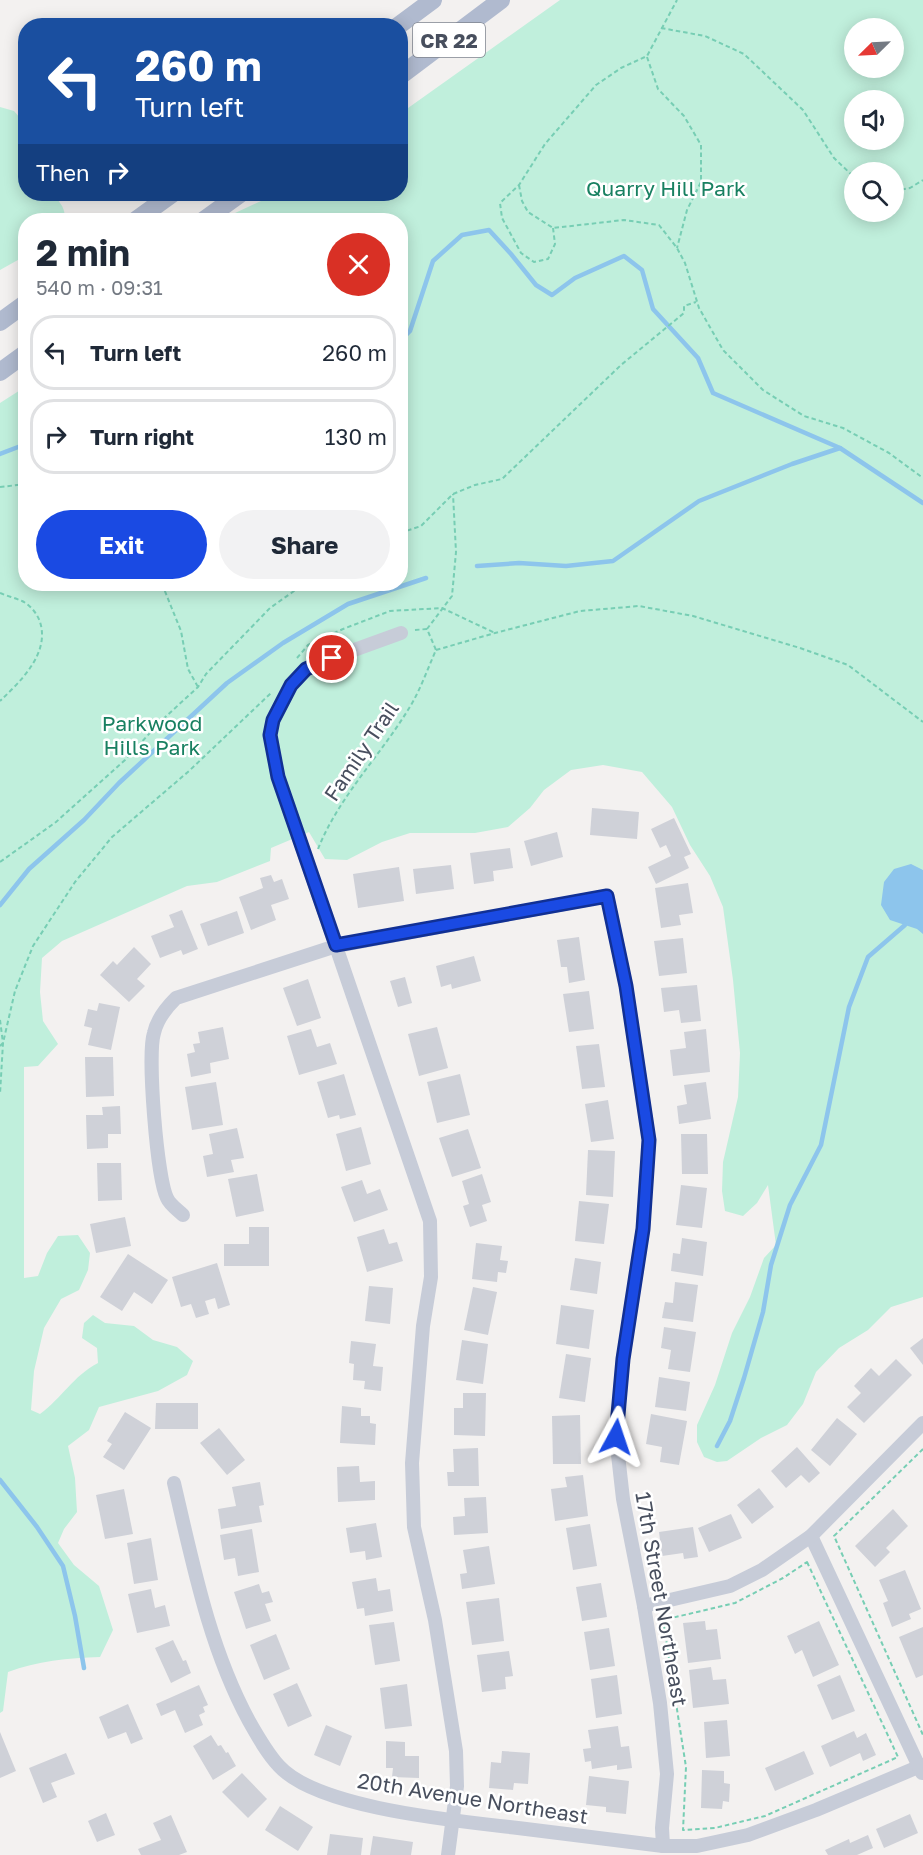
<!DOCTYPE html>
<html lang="en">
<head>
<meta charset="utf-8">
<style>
	:root { --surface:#fff; --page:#f2f2f3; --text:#1f2937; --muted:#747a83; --line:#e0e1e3; --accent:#1a4ae3 }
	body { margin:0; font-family:"Golos Text",sans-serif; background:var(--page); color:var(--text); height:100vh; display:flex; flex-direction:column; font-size:22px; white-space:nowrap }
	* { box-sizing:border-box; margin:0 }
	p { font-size:20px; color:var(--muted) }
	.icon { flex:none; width:33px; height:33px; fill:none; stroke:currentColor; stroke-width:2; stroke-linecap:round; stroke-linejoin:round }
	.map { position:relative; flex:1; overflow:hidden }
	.panel { position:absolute; left:18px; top:213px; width:390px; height:378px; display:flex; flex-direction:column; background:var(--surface); border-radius:24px; box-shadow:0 3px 15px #0003 }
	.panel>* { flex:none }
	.hud { position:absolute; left:18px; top:18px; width:390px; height:183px; border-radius:24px; box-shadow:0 3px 15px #0003; background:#1a4fa0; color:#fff; overflow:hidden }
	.needle { width:39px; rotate:246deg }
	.buttons { position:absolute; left:844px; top:18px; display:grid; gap:12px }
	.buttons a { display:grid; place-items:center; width:60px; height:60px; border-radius:50%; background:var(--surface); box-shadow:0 3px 15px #0003; font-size:30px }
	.pin { position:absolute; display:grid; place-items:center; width:51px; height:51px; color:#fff; margin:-26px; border:3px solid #fff; border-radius:50%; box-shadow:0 2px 6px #0007 }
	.me { position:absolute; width:66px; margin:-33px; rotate:5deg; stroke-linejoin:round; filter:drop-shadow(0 0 4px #0008) }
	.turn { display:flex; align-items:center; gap:21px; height:126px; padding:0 18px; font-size:27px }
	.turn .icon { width:78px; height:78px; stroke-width:2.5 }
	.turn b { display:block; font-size:42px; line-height:51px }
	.then { display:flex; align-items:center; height:57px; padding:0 18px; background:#0003; gap:12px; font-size:22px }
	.round { display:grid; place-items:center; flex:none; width:63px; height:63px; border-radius:32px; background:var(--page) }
	.head { display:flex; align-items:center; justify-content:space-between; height:102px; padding:0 18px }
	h1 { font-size:36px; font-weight:700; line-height:45px }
	.action { display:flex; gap:12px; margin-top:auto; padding:12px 18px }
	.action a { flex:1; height:69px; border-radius:36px; background:var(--accent); color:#fff; font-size:24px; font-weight:700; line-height:69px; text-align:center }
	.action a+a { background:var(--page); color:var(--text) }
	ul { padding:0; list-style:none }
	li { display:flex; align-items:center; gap:18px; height:75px; margin:0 12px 9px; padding:0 6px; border:3px solid var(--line); border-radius:24px }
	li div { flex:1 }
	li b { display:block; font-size:22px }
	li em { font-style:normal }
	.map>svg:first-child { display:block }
	.green { fill:#c0efdc; fill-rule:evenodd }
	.water { fill:#8dc5ec }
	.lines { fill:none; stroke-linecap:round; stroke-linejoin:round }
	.stream { stroke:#8dc5ec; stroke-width:4.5 }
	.building { fill:#cfd1d8 }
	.path { stroke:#77ceb4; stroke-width:2; stroke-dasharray:4.5 3; stroke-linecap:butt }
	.minor { stroke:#c7ccd8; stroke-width:14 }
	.major { stroke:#b0bacf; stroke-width:18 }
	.route-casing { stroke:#113094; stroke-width:15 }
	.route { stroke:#1a4ae3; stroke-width:10 }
	.labels { text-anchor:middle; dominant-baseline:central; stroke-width:5; stroke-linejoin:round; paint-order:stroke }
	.shield { fill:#fff; stroke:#7f848e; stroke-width:1.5 }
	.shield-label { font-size:20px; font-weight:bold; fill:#484f5e }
	.park-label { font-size:21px; fill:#188061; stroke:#fff }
	.street-label { font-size:21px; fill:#484f5e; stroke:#fff }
</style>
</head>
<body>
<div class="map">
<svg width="923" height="1855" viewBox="0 0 923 1855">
	<rect width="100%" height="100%" fill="#f3f1f0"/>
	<g class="green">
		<path d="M560 0H923V1297L891 1307 868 1330 839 1348 816 1372 803 1404 787 1425 761 1438 727 1461 717 1462 704 1457 697 1442V1425L715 1385 732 1333 750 1297 764 1258 776 1245 768 1185 757 1203 743 1216 725 1211 722 1191 723 1162 738 1097 740 1053 733 980 723 907 710 876 690 845 672 807 642 772 603 765 571 770 544 790 530 808 508 827 475 833H410L382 842 347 860 325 859 309 832 271 848 270 861 217 882 187 886 62 941 42 958 40 992 43 1021 58 1044 38 1066 24 1067V1278L38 1276 47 1253 58 1236 78 1235 90 1253 88 1270 79 1290 61 1299 44 1328 34 1371 31 1410 40 1414C62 1398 73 1376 98 1363L97 1348 82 1338 84 1323 93 1315 105 1323 134 1326 153 1340 177 1347 193 1361 187 1375 158 1391 99 1407 89 1430 68 1446 75 1478 77 1512 64 1529 58 1543 74 1565 99 1586 113 1630 100 1657C68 1658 37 1661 8 1672L3 1711 0 1713V403L25 387 26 584H400V220H224L235 213 276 194H400L401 113ZM855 28H894V68H855ZM855 100H894V140H855ZM855 172H894V212H855Z"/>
		<path d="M0 107 14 111 25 124V157L23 163 25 175 26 194H52C59 201 67 209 64 220H26L25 256 0 270Z"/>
	</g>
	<polygon class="water" points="911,864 923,870 923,934 917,929 890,920 881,905 884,882 894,869"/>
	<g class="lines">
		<g class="stream">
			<polyline points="400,341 410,331 433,261 462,235 489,230 511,254 536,285 552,295 575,278 624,256 642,270 653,309 698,358 713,393 840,448 923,503"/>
			<polyline points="0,454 26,444"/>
			<polyline points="477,566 519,563 566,566 613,561 699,501 792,464 840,448"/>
			<polyline points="0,905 29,869 84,820 119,783 227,683 283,643 348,604 426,578"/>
			<polyline points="717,1446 730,1421 744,1378 763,1312 771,1265 790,1205 821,1145 849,1007 868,957 905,925"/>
			<polyline points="0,1480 37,1527 63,1566 75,1616 84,1668"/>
		</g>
	</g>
	<g class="building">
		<polygon points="592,808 639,812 637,839 590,835"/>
		<polygon points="674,818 691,854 684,857 689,868 656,884 648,867 671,856 666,845 660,848 651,829"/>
		<polygon points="557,832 563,857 531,866 524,841"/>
		<polygon points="510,848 513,868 493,871 494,881 474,884 470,853"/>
		<polygon points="451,865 454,889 416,894 413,869"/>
		<polygon points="399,867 404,901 358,908 353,874"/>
		<polygon points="271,875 274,882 282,879 289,899 271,905 276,920 251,930 239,897 263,888 260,878"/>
		<polygon points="688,883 693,913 679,915 681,925 661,928 655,888"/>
		<polygon points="182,910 198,949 183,955 181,950 160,958 151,936 174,927 169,915"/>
		<polygon points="237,911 244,933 208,946 200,924"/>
		<polygon points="579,937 585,980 569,983 567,967 561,967 557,940"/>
		<polygon points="683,938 687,973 659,976 654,941"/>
		<polygon points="134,947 151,964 137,979 145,986 129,1002 100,975 113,961 117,965"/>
		<polygon points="474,956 481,981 452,989 451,984 441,987 436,966"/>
		<polygon points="405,977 412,1003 398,1007 390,981"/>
		<polygon points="308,979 321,1018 297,1026 283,988"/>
		<polygon points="697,985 701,1021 681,1023 679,1010 664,1012 661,988"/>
		<polygon points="589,991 594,1029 569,1032 563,994"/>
		<polygon points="99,1003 120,1007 111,1050 88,1045 92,1028 84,1026 88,1009 97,1011"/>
		<polygon points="223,1027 229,1059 210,1063 211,1073 191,1077 187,1054 195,1052 193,1044 200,1043 198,1032"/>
		<polygon points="437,1027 448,1068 419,1076 408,1034"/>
		<polygon points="311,1029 317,1047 330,1043 337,1064 299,1075 287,1036"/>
		<polygon points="706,1029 710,1072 673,1076 670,1050 686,1048 684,1032"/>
		<polygon points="599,1044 605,1087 582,1089 576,1046"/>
		<polygon points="85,1057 113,1057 114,1096 86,1097"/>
		<polygon points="344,1074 356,1115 340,1119 339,1115 328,1118 317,1082"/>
		<polygon points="460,1074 470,1115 437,1123 427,1082"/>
		<polygon points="216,1082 223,1125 192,1130 185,1087"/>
		<polygon points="706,1082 711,1119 679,1124 677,1106 687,1104 684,1085"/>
		<polygon points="608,1100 614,1139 591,1142 585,1104"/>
		<polygon points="120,1106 121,1134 108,1134 108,1148 87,1149 86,1115 103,1115 102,1107"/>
		<polygon points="361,1127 371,1164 346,1171 336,1134"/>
		<polygon points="237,1128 244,1158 231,1160 234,1172 207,1177 203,1156 213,1154 209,1134"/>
		<polygon points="468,1129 481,1168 452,1177 439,1138"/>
		<polygon points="681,1134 707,1134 708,1174 682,1174"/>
		<polygon points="588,1150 615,1151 613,1197 586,1195"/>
		<polygon points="97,1163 121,1163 122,1200 98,1201"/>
		<polygon points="257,1174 264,1211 236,1217 228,1179"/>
		<polygon points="482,1174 491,1202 482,1205 487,1221 470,1227 463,1206 469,1204 462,1181"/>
		<polygon points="362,1180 367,1194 380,1189 388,1210 354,1222 341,1187"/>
		<polygon points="681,1185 707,1188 702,1228 676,1225"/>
		<polygon points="579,1201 609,1204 604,1244 575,1241"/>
		<polygon points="125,1217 131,1246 96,1253 90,1224"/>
		<polygon points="249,1227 269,1227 269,1266 224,1266 224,1244 249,1244"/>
		<polygon points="384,1229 389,1244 397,1242 403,1261 367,1272 357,1237"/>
		<polygon points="682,1238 707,1242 703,1276 671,1271 673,1253 680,1254"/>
		<polygon points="476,1243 502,1246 500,1260 508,1261 506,1273 498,1272 497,1282 472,1279"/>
		<polygon points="128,1254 168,1280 152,1304 134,1292 122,1311 100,1297"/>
		<polygon points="575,1258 601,1262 597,1294 570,1290"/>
		<polygon points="217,1263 230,1305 218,1309 215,1298 205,1301 209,1314 196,1318 191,1304 181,1307 172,1277"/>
		<polygon points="675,1282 698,1285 693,1322 662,1318 665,1302 673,1303"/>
		<polygon points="369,1286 393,1288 390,1324 365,1321"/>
		<polygon points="473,1287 497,1292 488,1335 464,1330"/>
		<polygon points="561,1305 594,1310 589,1349 556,1344"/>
		<polygon points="664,1327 696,1332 690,1372 668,1369 671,1350 661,1348"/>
		<polygon points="923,1338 923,1365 910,1348"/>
		<polygon points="462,1340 488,1344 483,1384 456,1380"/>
		<polygon points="351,1341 376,1344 373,1366 383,1367 381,1391 364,1389 365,1381 353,1380 354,1364 349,1363"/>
		<polygon points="566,1354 591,1358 585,1402 559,1398"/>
		<polygon points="896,1359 912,1375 864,1423 847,1407 861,1393 854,1386 871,1368 879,1376"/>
		<polygon points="659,1377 690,1382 686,1411 655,1407"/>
		<polygon points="463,1393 486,1393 485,1436 454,1435 454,1408 463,1408"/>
		<polygon points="156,1403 198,1403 198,1429 155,1429"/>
		<polygon points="342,1406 361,1408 361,1416 370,1416 370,1423 376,1424 375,1445 340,1443"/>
		<polygon points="125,1412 151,1428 124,1470 103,1457 112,1444 107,1441"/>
		<polygon points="651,1414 687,1421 679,1465 660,1462 662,1447 646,1444"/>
		<polygon points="580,1415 581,1464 553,1464 552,1416"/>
		<polygon points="837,1418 857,1434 830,1466 811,1450"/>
		<polygon points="219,1428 245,1460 227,1475 200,1443"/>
		<polygon points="797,1447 820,1473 809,1483 801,1475 786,1488 771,1471"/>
		<polygon points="478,1448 479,1486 448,1486 447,1472 454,1472 453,1449"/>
		<polygon points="359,1466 360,1482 375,1481 375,1500 338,1502 337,1467"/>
		<polygon points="583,1475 588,1516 555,1521 551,1489 567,1487 565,1477"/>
		<polygon points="260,1482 264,1505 259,1506 262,1522 221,1529 218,1509 236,1506 232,1487"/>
		<polygon points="759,1488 774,1507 752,1524 737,1505"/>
		<polygon points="124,1489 133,1534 105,1539 96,1495"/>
		<polygon points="486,1497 488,1533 454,1535 453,1517 465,1516 464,1498"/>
		<polygon points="893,1509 908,1526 886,1548 890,1552 875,1567 855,1546"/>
		<polygon points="731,1514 742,1538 709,1552 698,1528"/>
		<polygon points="376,1523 382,1557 366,1560 365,1551 350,1553 346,1528"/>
		<polygon points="590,1524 597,1566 573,1570 566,1528"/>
		<polygon points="693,1527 698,1557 684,1559 683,1553 662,1556 659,1532"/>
		<polygon points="252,1529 259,1572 238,1576 235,1558 224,1560 220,1535"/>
		<polygon points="151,1538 158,1580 134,1584 127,1543"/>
		<polygon points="489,1546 495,1584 462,1589 460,1574 467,1573 463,1550"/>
		<polygon points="905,1570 921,1609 909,1614 911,1619 892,1627 883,1603 888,1601 879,1580"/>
		<polygon points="376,1578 378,1591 390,1589 393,1611 365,1616 364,1608 357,1609 352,1582"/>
		<polygon points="601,1583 607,1617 582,1621 576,1587"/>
		<polygon points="259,1584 262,1593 269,1591 273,1602 265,1604 271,1621 246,1629 234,1592"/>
		<polygon points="151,1589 155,1608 165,1605 170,1626 137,1633 128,1594"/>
		<polygon points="499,1598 504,1641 472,1645 466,1602"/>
		<polygon points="705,1621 706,1630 717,1629 721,1659 688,1663 683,1623"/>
		<polygon points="819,1621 839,1665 813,1677 802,1650 795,1654 787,1636"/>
		<polygon points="394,1622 400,1661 375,1665 369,1625"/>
		<polygon points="923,1627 923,1675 916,1678 899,1637"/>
		<polygon points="609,1628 615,1666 590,1670 584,1632"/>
		<polygon points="276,1634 290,1669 264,1680 250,1645"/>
		<polygon points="173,1640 183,1661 186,1660 191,1673 171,1683 155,1648"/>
		<polygon points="509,1651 513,1676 505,1677 506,1689 482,1692 477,1655"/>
		<polygon points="711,1667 713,1680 726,1679 729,1704 693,1708 689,1670"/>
		<polygon points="617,1675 622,1714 596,1718 591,1679"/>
		<polygon points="840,1675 855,1711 832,1720 817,1685"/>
		<polygon points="297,1683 312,1716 288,1727 273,1694"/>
		<polygon points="407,1684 412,1726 385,1729 380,1688"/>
		<polygon points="199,1685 208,1705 203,1707 205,1712 199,1715 203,1725 185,1733 175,1710 161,1716 156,1704"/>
		<polygon points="128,1704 143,1739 131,1744 126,1732 108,1739 99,1717"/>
		<polygon points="727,1720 730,1756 706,1758 704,1722"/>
		<polygon points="326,1725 352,1736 340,1766 314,1755"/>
		<polygon points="618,1726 621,1747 629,1746 632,1768 617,1770 617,1765 592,1769 591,1761 585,1762 583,1749 591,1748 588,1730"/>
		<polygon points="854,1731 857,1738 866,1733 876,1755 863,1761 860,1753 830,1767 821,1746"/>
		<polygon points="0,1732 16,1771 0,1778"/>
		<polygon points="211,1735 218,1746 221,1745 226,1753 228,1752 236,1766 213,1780 193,1746"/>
		<polygon points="386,1741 405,1742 405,1756 419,1756 419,1778 392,1777 393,1768 386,1768"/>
		<polygon points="502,1751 530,1753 528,1784 514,1783 513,1790 489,1788 491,1762 501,1763"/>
		<polygon points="804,1751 814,1774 775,1791 765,1768"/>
		<polygon points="66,1753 75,1774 51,1783 57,1797 43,1803 29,1768"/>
		<polygon points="702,1770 724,1771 724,1783 730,1784 729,1802 723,1801 722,1809 701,1808"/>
		<polygon points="242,1773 267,1799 248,1818 222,1792"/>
		<polygon points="589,1776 629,1781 626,1814 606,1812 606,1807 586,1805"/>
		<polygon points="280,1806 313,1827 298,1851 265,1830"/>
		<polygon points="106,1813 115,1835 97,1842 88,1821"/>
		<polygon points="910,1814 918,1833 884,1848 876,1829"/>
		<polygon points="171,1815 187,1852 179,1855 141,1855 138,1849 161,1840 153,1823"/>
		<polygon points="330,1834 363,1838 361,1855 327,1855"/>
		<polygon points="868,1835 873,1848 857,1855 828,1855 825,1850 849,1839 850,1843"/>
		<polygon points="373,1836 413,1842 411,1855 370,1855"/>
	</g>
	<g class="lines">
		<g class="path">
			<polyline points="661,28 705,36 744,54 803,110 834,158 855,178"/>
			<polyline points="647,57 658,89 684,116 701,145 701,182 687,210 677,248"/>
			<polyline points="519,185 522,201 528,212 553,228 624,220 659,225 677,248 685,263 699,308 723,350 763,390 804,416 843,428 889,453 923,478"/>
			<polyline points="894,191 910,188 923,180"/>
			<polyline points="553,228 555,244 548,259 534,262 521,253 502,218 500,203 519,185 545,144 596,85 621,68 647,56 677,0"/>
			<polyline points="0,487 26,484"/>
			<polyline points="400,533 421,526 453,494 475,485 502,479 621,365 684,313 684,306 696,302"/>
			<polyline points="162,584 181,631 188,669 198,687"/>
			<path d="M0 593C7 596 15 598 22 601 30 605 37 613 40 622 50 653 21 681 0 701"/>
			<polyline points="415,630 427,629"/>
			<polyline points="436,650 495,633 580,611 639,606 693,616 800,648 848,665 923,722"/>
			<polyline points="297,658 308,645 343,629 390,611 442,608 495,633"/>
			<path d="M318 849C339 796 382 754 411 705 421 688 428 668 436 650L427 629 452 596 456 552 453 494"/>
			<polyline points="0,862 56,822 125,760 161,721 198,687 206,674 270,608 304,584"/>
			<polyline points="0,1020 3,1043 0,1094"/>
			<polyline points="0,1046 3,1043 15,991 33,946 75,882 112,837 189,771 271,693"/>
			<polyline points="923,1449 834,1536 923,1735"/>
			<polygon points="807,1562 898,1757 765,1816 715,1828 683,1830 686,1767 663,1620 735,1603 783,1578"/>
		</g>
		<g class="minor">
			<polyline points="401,633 332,658 306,669 291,685 273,720 270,735 278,777 430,1221 431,1277 423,1326 412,1463 414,1527 435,1620 456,1751 457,1786 448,1855"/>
			<path d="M183 1215C178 1210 170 1205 167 1198 157 1179 147 1054 154 1033 157 1019 166 1008 176 998L336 946 607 896 626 986 649 1140 643 1229 623 1359 616 1437 623 1499 644 1606 660 1703 667 1774 662 1828 663 1846"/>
			<path d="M174 1483C193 1564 209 1647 249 1721 258 1737 267 1753 279 1766 318 1809 460 1821 518 1828 566 1834 614 1840 663 1846H697L748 1835 816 1810 923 1765"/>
			<polyline points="811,1536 922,1773"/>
			<polyline points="644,1606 730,1586 762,1570 811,1536 923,1423"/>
		</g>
		<g class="major">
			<polyline points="398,26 433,0"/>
			<polyline points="400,76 501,0"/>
			<polyline points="136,220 172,194"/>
			<polyline points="204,220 240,194"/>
			<polyline points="0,322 26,303"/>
			<polyline points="0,372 26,353"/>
		</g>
	</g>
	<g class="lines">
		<defs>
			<polyline id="route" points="332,658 306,669 291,685 273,720 270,735 278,777 336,945 607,896 626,986 649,1140 643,1229 623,1359 616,1437"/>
		</defs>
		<use href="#route" class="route-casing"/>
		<use href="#route" class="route"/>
	</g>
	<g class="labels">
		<rect class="shield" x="413" y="23" width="72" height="34" rx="4.5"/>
		<g class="shield-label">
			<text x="449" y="40">CR 22</text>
		</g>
		<g class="park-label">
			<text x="666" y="188">Quarry Hill Park</text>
			<text x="152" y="723">Parkwood<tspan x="152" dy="24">Hills Park</tspan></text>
		</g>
		<g class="street-label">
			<text transform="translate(361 751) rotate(-56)">Family Trail</text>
			<text transform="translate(662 1599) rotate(80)">17th Street Northeast</text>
			<text transform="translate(473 1798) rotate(9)">20th Avenue Northeast</text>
		</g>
	</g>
</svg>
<div class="buttons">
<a><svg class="needle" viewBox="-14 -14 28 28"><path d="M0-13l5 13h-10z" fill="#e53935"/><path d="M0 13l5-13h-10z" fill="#747a83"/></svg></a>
<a><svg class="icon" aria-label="sound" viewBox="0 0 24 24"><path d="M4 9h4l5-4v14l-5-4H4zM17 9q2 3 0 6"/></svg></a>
<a><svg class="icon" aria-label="search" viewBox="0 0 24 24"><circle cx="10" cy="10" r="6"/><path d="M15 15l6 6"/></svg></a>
</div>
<div class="pin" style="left:332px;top:658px;background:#d93025"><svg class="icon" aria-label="arrive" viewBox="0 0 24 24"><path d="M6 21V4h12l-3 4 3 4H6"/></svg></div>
<svg class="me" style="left:616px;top:1437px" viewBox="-20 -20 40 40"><path d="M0-17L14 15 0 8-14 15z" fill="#1a4ae3" stroke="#fff" stroke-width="4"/></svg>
<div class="hud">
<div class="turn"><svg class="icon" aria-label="left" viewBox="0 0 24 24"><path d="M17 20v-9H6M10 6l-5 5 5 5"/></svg><div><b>260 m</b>Turn left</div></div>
<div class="then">Then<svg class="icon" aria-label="right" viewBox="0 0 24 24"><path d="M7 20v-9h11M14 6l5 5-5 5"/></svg></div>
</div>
<section class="panel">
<div class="head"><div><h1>2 min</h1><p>540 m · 09:31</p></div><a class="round" style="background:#d93025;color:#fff"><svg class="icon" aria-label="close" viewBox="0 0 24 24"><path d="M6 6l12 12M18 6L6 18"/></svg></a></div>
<ul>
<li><svg class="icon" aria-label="left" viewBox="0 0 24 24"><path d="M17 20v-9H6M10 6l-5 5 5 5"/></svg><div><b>Turn left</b></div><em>260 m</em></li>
<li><svg class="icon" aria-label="right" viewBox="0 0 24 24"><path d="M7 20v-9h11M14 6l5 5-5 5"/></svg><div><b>Turn right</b></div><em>130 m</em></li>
</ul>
<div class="action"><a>Exit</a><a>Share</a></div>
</section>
</div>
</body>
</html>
